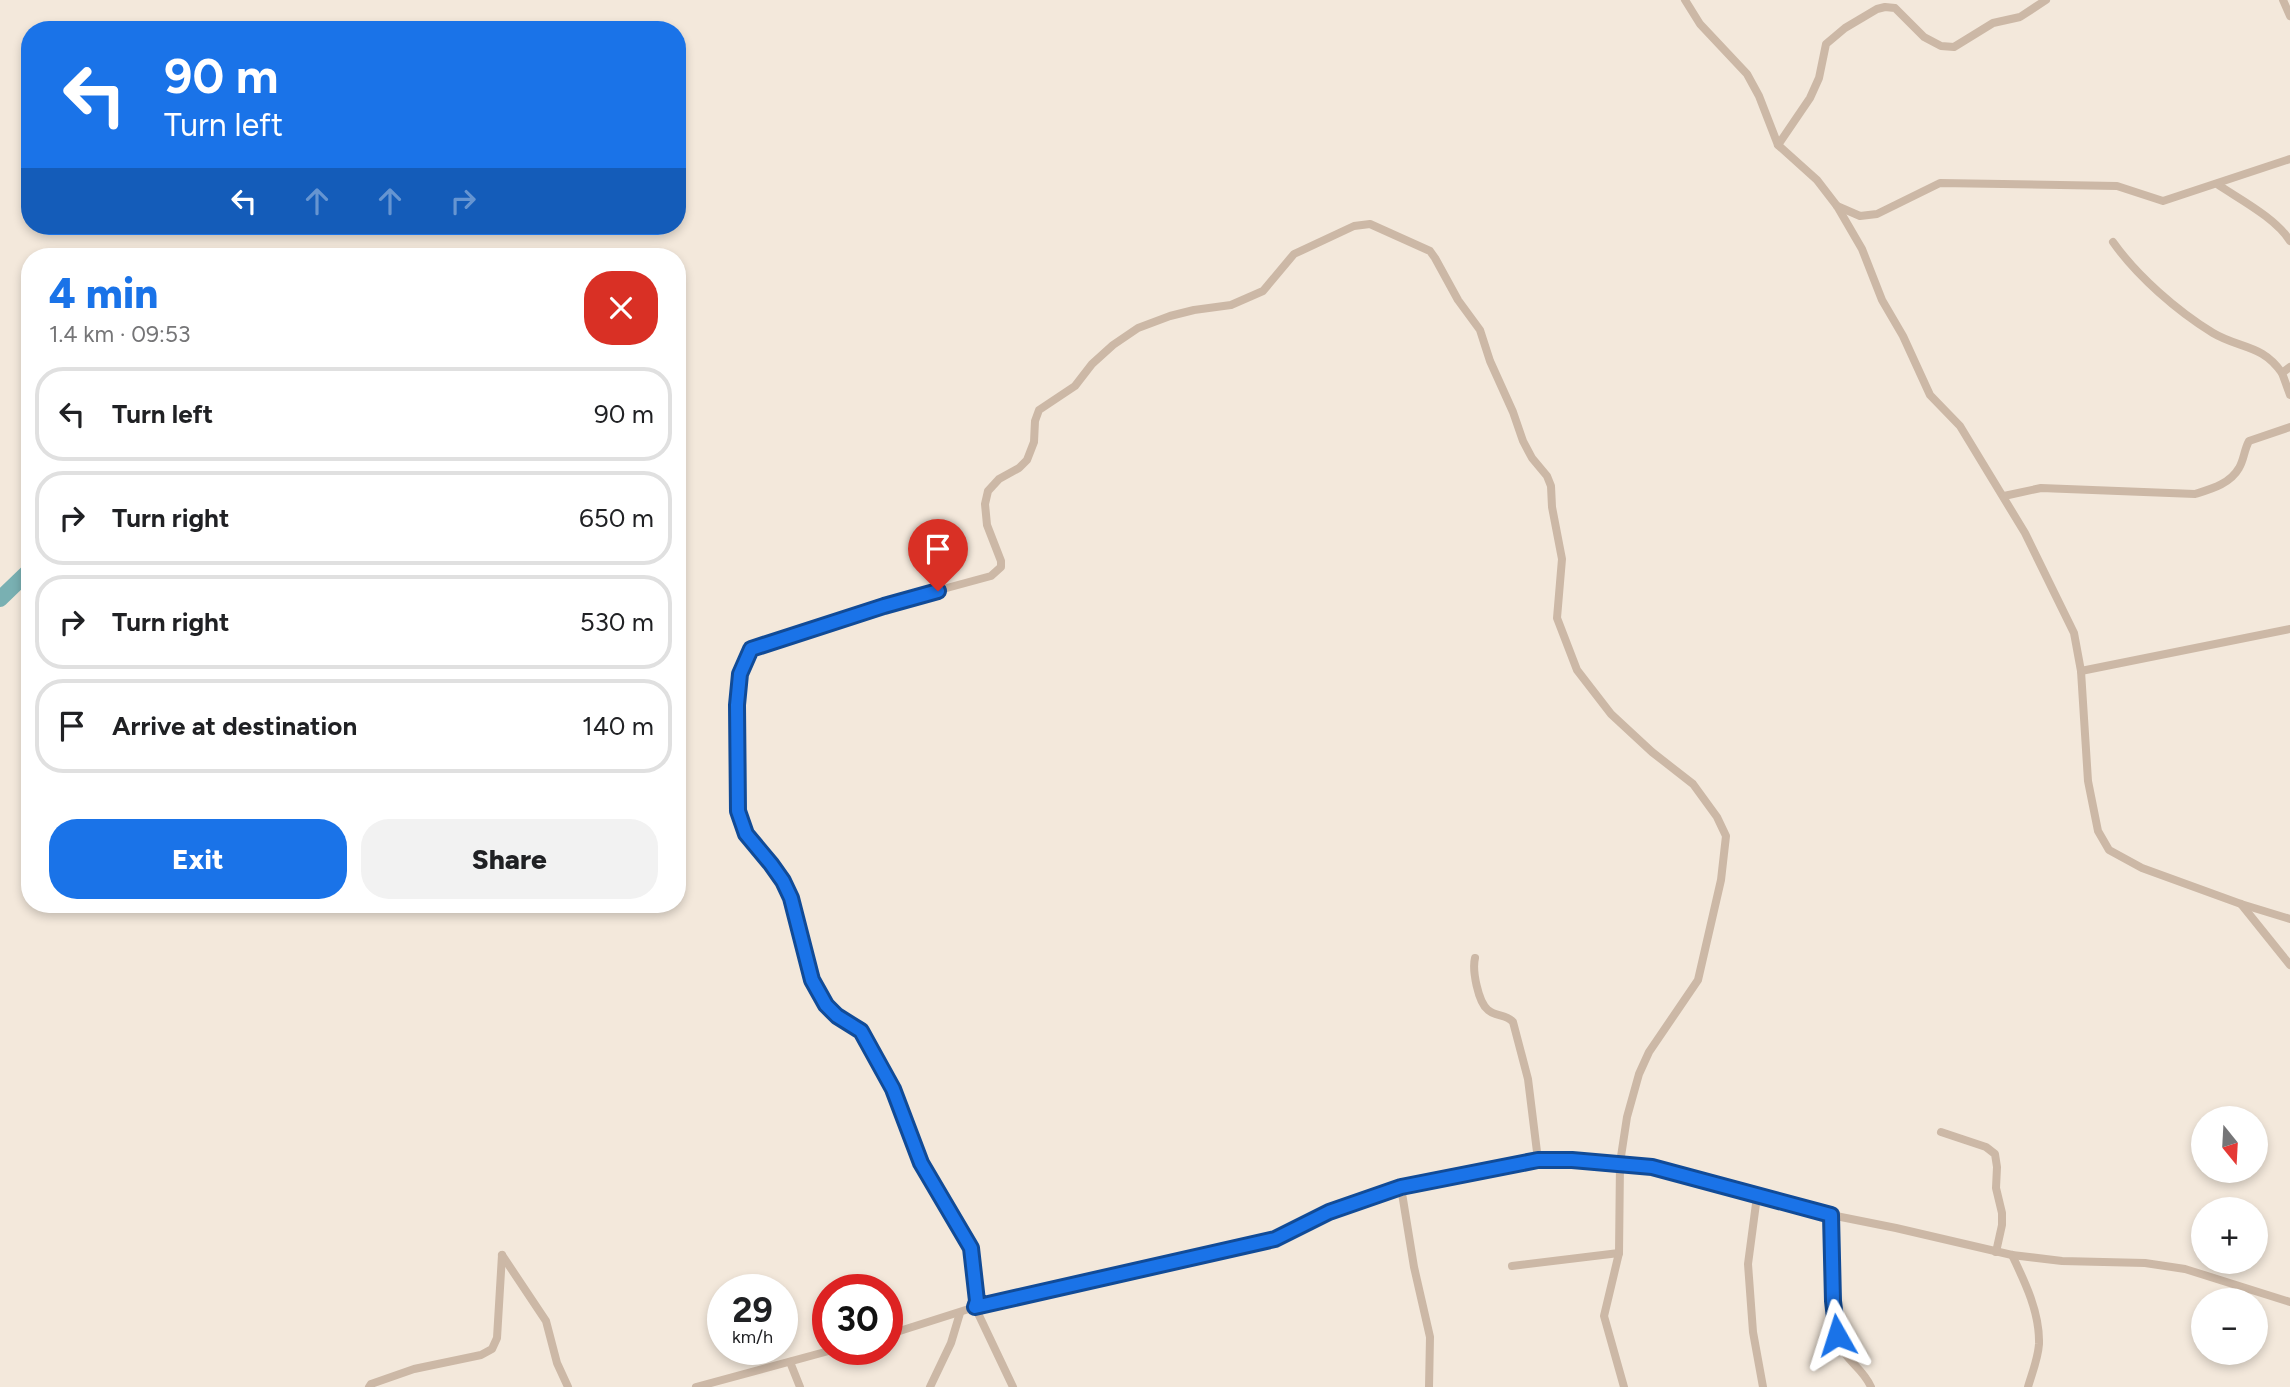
<!DOCTYPE html>
<html lang="en">
<head>
<meta charset="utf-8">
<style>
	:root { --surface:#fff; --page:#f2f2f2; --text:#202124; --muted:#757577; --line:#e0e0e0; --accent:#1a73e8 }
	body { margin:0; font-family:Figtree,sans-serif; background:var(--page); color:var(--text); height:100vh; display:flex; flex-direction:column; font-size:26px; white-space:nowrap }
	* { box-sizing:border-box; margin:0 }
	p { font-size:23px; color:var(--muted) }
	.icon { flex:none; width:38px; height:38px; fill:none; stroke:currentColor; stroke-width:2; stroke-linecap:round; stroke-linejoin:round }
	.map { position:relative; flex:1; overflow:hidden }
	.side { position:absolute; left:21px; top:248px; width:665px; height:665px; display:flex; flex-direction:column; background:var(--surface); border-radius:28px; box-shadow:0 4px 10px #0003 }
	.side>* { flex:none }
	.banner { position:absolute; left:21px; top:21px; width:665px; height:214px; border-radius:28px; box-shadow:0 4px 10px #0003; background:#1a73e8; color:#fff; overflow:hidden }
	.needle { width:46px; rotate:162deg }
	.fabs { position:absolute; left:2191px; top:1106px; display:grid; gap:14px }
	.fabs a { display:grid; place-items:center; width:77px; height:77px; border-radius:50%; background:var(--surface); box-shadow:0 4px 10px #0003; font-size:35px }
	.speed { position:absolute; left:707px; top:1274px; display:flex; gap:14px; font-size:35px; font-weight:700; text-align:center }
	.speed>* { display:grid; place-content:center; width:91px; height:91px; border-radius:50%; background:var(--surface); box-shadow:0 4px 10px #0003; line-height:1 }
	.speed small { font-size:18px; font-weight:400 }
	.speed .limit { border:10px solid #d22; background:#fff; color:#111 }
	.pin { position:absolute; display:grid; place-items:center; width:60px; height:60px; color:#fff; margin:-72px -30px; border-radius:50% 50% 50% 0; rotate:-45deg; box-shadow:0 0 7px #0007 }
	.pin .icon { rotate:45deg }
	.me { position:absolute; width:77px; margin:-38px; rotate:354deg; stroke-linejoin:round; filter:drop-shadow(0 0 5px #0008) }
	.turn { display:flex; align-items:center; gap:24px; height:147px; padding:0 28px; font-size:32px }
	.turn .icon { width:91px; height:91px; stroke-width:2.5 }
	.turn b { display:block; font-size:49px; line-height:60px }
	.lanes { display:flex; align-items:center; height:66px; padding:0 28px; background:#0003; justify-content:center; gap:35px; direction:ltr }
	.lanes .off { opacity:.35 }
	.round { display:grid; place-items:center; flex:none; width:74px; height:74px; border-radius:28px; background:var(--page) }
	.summary { display:flex; align-items:center; justify-content:space-between; height:119px; padding:0 28px }
	h1 { font-size:42px; font-weight:800; line-height:52px; color:var(--accent) }
	.action { display:flex; gap:14px; margin-top:auto; padding:14px 28px }
	.action a { flex:1; height:80px; border-radius:28px; background:var(--accent); color:#fff; font-size:28px; font-weight:800; line-height:80px; text-align:center }
	.action a+a { background:var(--page); color:var(--text) }
	ul { padding:0; list-style:none }
	li { display:flex; align-items:center; gap:21px; height:94px; margin:0 14px 10px; padding:0 14px; border:4px solid var(--line); border-radius:28px }
	li div { flex:1 }
	li b { display:block; font-size:26px }
	li em { font-style:normal }
	.map>svg:first-child { display:block }
	.lines { fill:none; stroke-linecap:round; stroke-linejoin:round }
	.river { stroke:#79b0b2; stroke-width:16 }
	.street { stroke:#ccb8a6; stroke-width:8 }
	.route-casing { stroke:#114b97; stroke-width:18 }
	.route { stroke:#1a73e8; stroke-width:12 }
</style>
</head>
<body>
<div class="map">
<svg width="2290" height="1387" viewBox="0 0 2290 1387">
	<rect width="100%" height="100%" fill="#f3e8db"/>
	<g class="lines">
		<polyline class="river" points="0,599 30,570"/>
		<g class="street">
			<polyline points="1685,0 1700,24 1747,74 1759,96 1778,145 1817,180 1837,206 1862,249 1882,300 1903,336 1930,395 1960,426 2025,533 2074,633 2081,671 2088,781 2098,831 2109,850 2142,868 2241,904 2290,919"/>
			<polyline points="2283,0 2290,16"/>
			<polyline points="1778,145 1810,98 1819,78 1826,44 1845,28 1877,9 1885,7 1895,8 1924,37 1941,46 1954,47 1993,23 2020,17 2046,0"/>
			<path d="M2217 184C2239 199 2276 218 2290 241"/>
			<polyline points="1837,206 1860,216 1877,214 1940,183 2117,186 2163,201 2290,159"/>
			<path d="M2113 242C2137 276 2177 311 2213 333 2240 349 2262 344 2282 373"/>
			<polyline points="2290,367 2282,373 2290,395"/>
			<path d="M2004 496 2041 488 2195 494C2211 489 2230 484 2239 468 2244 460 2244 450 2249 441L2290 427"/>
			<polyline points="2081,671 2290,629"/>
			<polyline points="2241,904 2290,965"/>
			<path d="M1475 958C1472 970 1478 1002 1488 1010 1496 1017 1506 1014 1513 1022L1528 1079 1538 1160"/>
			<polyline points="1941,1132 1986,1147 1995,1154 1997,1167 1996,1188 2002,1213 2002,1225 1996,1252"/>
			<polyline points="1401,1187 1414,1267 1430,1337 1429,1387"/>
			<polyline points="1757,1196 1748,1264 1753,1332 1763,1387"/>
			<path d="M1831 1215C1833 1250 1827 1315 1839 1344 1847 1362 1863 1368 1871 1387"/>
			<polyline points="502,1255 546,1321 557,1363 568,1387"/>
			<path d="M2012 1255C2025 1282 2040 1313 2039 1344 2038 1359 2032 1373 2028 1387"/>
			<polyline points="1512,1266 1619,1253"/>
			<polyline points="887,1335 975,1307 1275,1239 1329,1212 1401,1187 1538,1160 1588,1161 1652,1167 1831,1215 1896,1228 2012,1255 2062,1261 2145,1263 2185,1269 2290,1302"/>
			<polyline points="790,1362 800,1387"/>
			<polyline points="369,1387 371,1384 414,1369 481,1355 492,1349 497,1338 502,1255"/>
			<polyline points="696,1387 836,1349"/>
			<polyline points="930,1387 951,1343 960,1313"/>
			<path d="M1013 1387 975 1307 977 1301 971 1248 921 1163 908 1132 902 1110 893 1089 861 1031 837 1016 826 1005 812 980C804 948 799 913 785 884 770 856 745 843 738 811 738 775 729 679 749 652 752 647 757 646 763 643L884 605 991 576 1001 567V561L987 525 985 504 988 491 999 479 1019 468 1027 460 1034 442 1035 421 1039 410 1075 386 1092 364 1113 345 1138 328 1170 316 1194 310 1231 305 1263 291 1294 254 1354 226 1370 224 1430 251 1435 258 1458 300 1480 330 1490 361 1513 412 1523 441 1532 458 1547 476 1551 486 1552 507 1562 559 1557 618 1577 670 1611 714 1652 752 1693 784 1717 817 1726 836 1721 880 1698 980 1649 1052 1639 1074 1627 1117 1620 1163 1619 1253 1604 1316 1624 1387"/>
		</g>
	</g>
	<g class="lines">
		<defs>
			<polyline id="route" points="938,591 884,606 751,649 740,674 737,705 738,811 746,834 771,864 783,881 791,898 812,980 826,1005 837,1016 861,1031 893,1089 921,1163 971,1248 977,1301 975,1307 1275,1239 1329,1212 1401,1187 1538,1160 1572,1160 1652,1167 1831,1215 1833,1301 1837,1335"/>
		</defs>
		<use href="#route" class="route-casing"/>
		<use href="#route" class="route"/>
	</g>
</svg>
<div class="fabs">
<a><svg class="needle" viewBox="-14 -14 28 28"><path d="M0-13l5 13h-10z" fill="#e53935"/><path d="M0 13l5-13h-10z" fill="#757577"/></svg></a>
<a>+</a>
<a>−</a>
</div>
<div class="speed"><div>29<small>km/h</small></div><div class="limit">30</div></div>
<div class="pin" style="left:938px;top:591px;background:#d93025"><svg class="icon" aria-label="arrive" viewBox="0 0 24 24"><path d="M6 21V4h12l-3 4 3 4H6"/></svg></div>
<svg class="me" style="left:1837px;top:1335px" viewBox="-20 -20 40 40"><path d="M0-17L14 15 0 8-14 15z" fill="#1a73e8" stroke="#fff" stroke-width="4"/></svg>
<div class="banner">
<div class="turn"><svg class="icon" aria-label="left" viewBox="0 0 24 24"><path d="M17 20v-9H6M10 6l-5 5 5 5"/></svg><div><b>90 m</b>Turn left</div></div>
<div class="lanes"><svg class="icon" aria-label="left" viewBox="0 0 24 24"><path d="M17 20v-9H6M10 6l-5 5 5 5"/></svg><svg class="icon off" aria-label="ahead" viewBox="0 0 24 24"><path d="M12 20V5M6 11l6-6 6 6"/></svg><svg class="icon off" aria-label="ahead" viewBox="0 0 24 24"><path d="M12 20V5M6 11l6-6 6 6"/></svg><svg class="icon off" aria-label="right" viewBox="0 0 24 24"><path d="M7 20v-9h11M14 6l5 5-5 5"/></svg></div>
</div>
<section class="side">
<div class="summary"><div><h1>4 min</h1><p>1.4 km · 09:53</p></div><a class="round" style="background:#d93025;color:#fff"><svg class="icon" aria-label="close" viewBox="0 0 24 24"><path d="M6 6l12 12M18 6L6 18"/></svg></a></div>
<ul>
<li><svg class="icon" aria-label="left" viewBox="0 0 24 24"><path d="M17 20v-9H6M10 6l-5 5 5 5"/></svg><div><b>Turn left</b></div><em>90 m</em></li>
<li><svg class="icon" aria-label="right" viewBox="0 0 24 24"><path d="M7 20v-9h11M14 6l5 5-5 5"/></svg><div><b>Turn right</b></div><em>650 m</em></li>
<li><svg class="icon" aria-label="right" viewBox="0 0 24 24"><path d="M7 20v-9h11M14 6l5 5-5 5"/></svg><div><b>Turn right</b></div><em>530 m</em></li>
<li><svg class="icon" aria-label="arrive" viewBox="0 0 24 24"><path d="M6 21V4h12l-3 4 3 4H6"/></svg><div><b>Arrive at destination</b></div><em>140 m</em></li>
</ul>
<div class="action"><a>Exit</a><a>Share</a></div>
</section>
</div>
</body>
</html>
